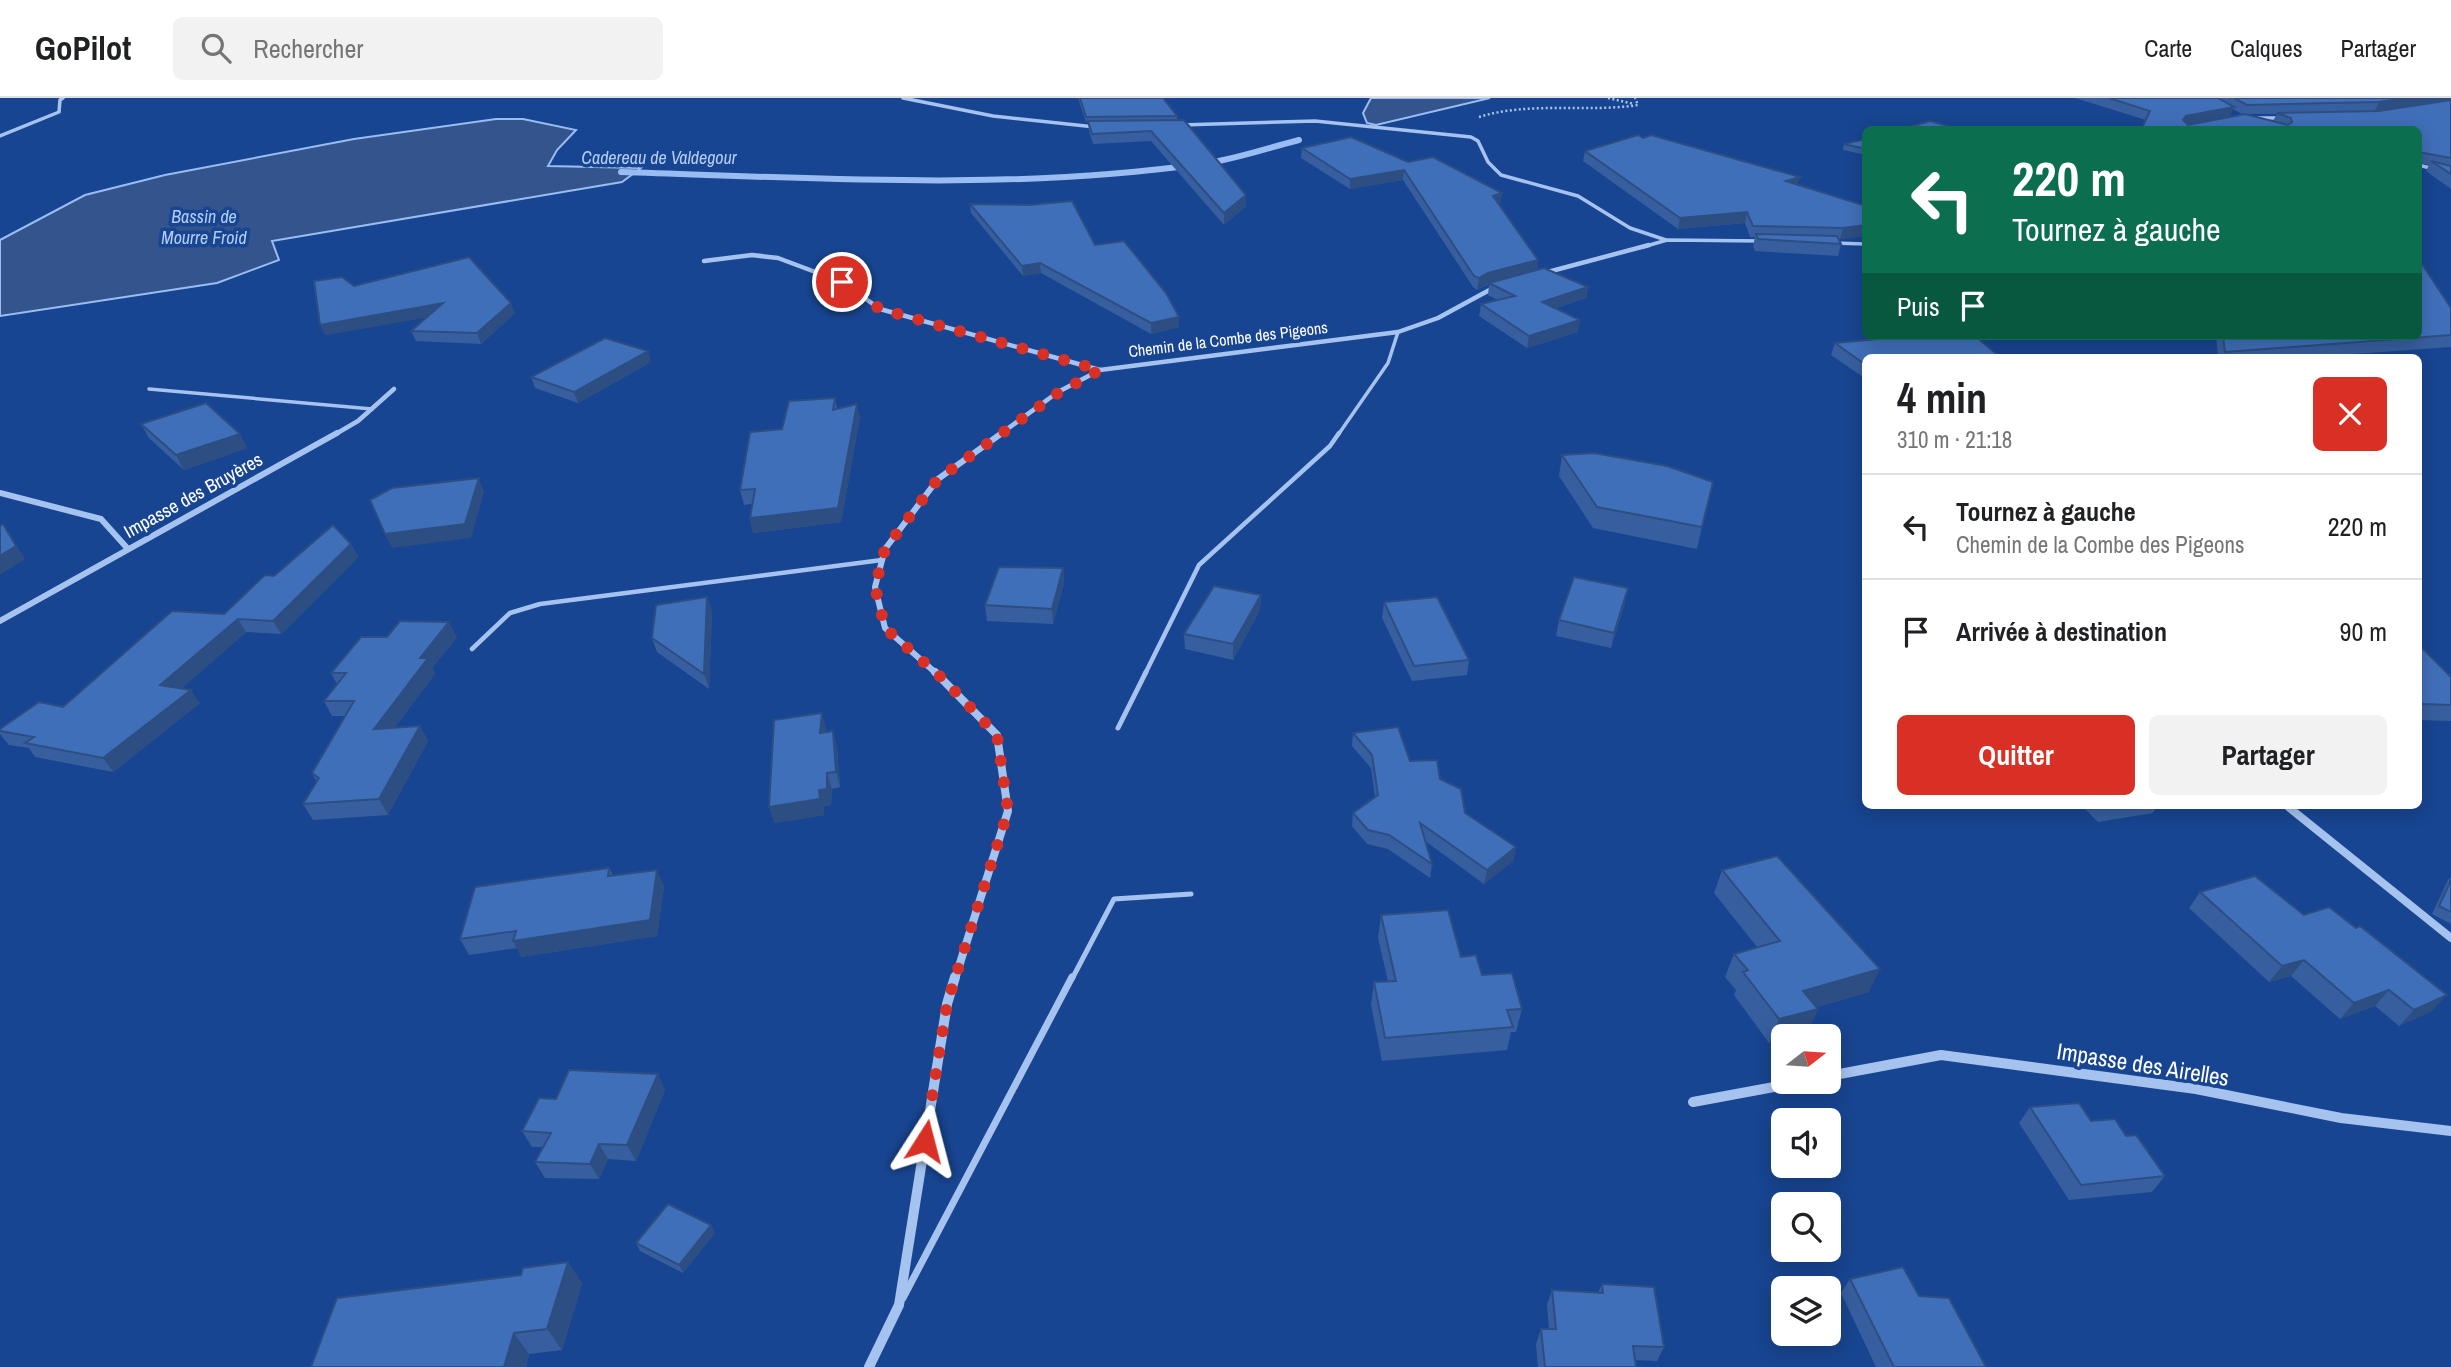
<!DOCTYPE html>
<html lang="fr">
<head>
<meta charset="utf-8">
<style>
	:root { --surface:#fff; --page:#f2f2f2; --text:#202124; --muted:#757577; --line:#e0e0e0; --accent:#d93025 }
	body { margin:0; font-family:"Archivo Narrow",sans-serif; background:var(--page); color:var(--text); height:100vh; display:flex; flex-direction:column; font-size:26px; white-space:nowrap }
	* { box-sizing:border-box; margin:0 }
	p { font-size:23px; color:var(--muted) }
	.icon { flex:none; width:38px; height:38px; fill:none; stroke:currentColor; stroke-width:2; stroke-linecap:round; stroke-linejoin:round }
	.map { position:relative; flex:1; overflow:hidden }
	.details { position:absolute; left:1862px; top:256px; width:560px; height:455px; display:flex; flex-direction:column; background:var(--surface); border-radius:10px; box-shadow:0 4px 18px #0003 }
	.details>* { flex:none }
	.guide { position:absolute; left:1862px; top:28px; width:560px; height:214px; border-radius:10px; box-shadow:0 4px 18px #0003; background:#0b6e4f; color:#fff; overflow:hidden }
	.needle { width:46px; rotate:73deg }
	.buttons { position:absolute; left:1771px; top:926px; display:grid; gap:14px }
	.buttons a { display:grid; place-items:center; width:70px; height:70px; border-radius:10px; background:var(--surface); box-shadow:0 4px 18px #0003; font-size:35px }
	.pin { position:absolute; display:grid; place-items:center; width:60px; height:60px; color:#fff; margin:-30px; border:4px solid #fff; border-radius:50%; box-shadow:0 2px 7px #0007 }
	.me { position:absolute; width:77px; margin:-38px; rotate:9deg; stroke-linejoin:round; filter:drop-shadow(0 0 5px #0008) }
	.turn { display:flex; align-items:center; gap:24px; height:147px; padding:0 35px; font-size:32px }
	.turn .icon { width:91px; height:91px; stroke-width:2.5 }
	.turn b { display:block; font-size:49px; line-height:60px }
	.then { display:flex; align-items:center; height:66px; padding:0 35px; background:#0003; gap:14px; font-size:26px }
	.round { display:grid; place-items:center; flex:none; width:74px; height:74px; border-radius:10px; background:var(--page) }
	.headline { display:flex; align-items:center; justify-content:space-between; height:119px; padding:0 35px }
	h1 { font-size:42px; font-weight:800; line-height:52px }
	.action { display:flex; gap:14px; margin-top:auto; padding:14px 35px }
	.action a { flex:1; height:80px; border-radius:10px; background:var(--accent); color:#fff; font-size:28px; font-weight:800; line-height:80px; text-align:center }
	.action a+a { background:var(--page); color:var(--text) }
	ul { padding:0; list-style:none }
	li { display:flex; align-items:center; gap:21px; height:105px; padding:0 35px; border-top:2px solid var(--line) }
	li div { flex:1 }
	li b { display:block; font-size:26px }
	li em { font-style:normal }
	header { display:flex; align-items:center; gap:42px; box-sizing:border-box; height:98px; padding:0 35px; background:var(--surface); border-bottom:2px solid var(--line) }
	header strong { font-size:33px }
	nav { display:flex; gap:38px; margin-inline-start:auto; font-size:24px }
	.search { width:490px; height:63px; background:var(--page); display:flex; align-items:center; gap:18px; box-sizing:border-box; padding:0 24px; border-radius:10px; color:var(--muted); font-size:26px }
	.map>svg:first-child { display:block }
	.water { fill:#34548d; stroke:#99bdf2; stroke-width:2 }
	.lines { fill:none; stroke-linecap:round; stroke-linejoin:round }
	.stream { stroke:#99bdf2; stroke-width:6 }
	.path { stroke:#a6c3f0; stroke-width:2.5; stroke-dasharray:2 2.5; stroke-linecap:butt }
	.lane-far3 { stroke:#a6c3f0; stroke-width:3.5 }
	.lane-far2 { stroke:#a6c3f0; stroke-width:4.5 }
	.lane-far1 { stroke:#a6c3f0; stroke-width:5 }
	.lane { stroke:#a6c3f0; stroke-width:7 }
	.street-far4 { stroke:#a6c3f0; stroke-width:3.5 }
	.street-far3 { stroke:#a6c3f0; stroke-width:4.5 }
	.street-far2 { stroke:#a6c3f0; stroke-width:6 }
	.street-far1 { stroke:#a6c3f0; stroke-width:8 }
	.street { stroke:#a6c3f0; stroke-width:10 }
	.wall { fill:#375f9f; fill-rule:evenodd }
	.shaded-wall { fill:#2d4e82 }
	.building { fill:#406fb9; stroke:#2d4e82; stroke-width:2 }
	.route { stroke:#d93025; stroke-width:12; stroke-dasharray:0 21.6 }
	.labels { text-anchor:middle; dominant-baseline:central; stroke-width:7; stroke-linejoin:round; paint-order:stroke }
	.far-street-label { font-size:16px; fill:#fff; stroke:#184591 }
	.far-water-label { font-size:18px; font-style:italic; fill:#b3cdf7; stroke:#184591 }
	.street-label { font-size:19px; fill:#fff; stroke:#184591 }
	.near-street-label { font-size:23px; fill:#fff; stroke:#184591 }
</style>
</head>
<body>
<header>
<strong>GoPilot</strong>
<div class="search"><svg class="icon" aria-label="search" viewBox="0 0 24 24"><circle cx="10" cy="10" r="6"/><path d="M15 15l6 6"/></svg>Rechercher</div>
<nav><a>Carte</a><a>Calques</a><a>Partager</a></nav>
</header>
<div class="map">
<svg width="2451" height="1269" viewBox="0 0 2451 1269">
	<rect width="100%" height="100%" fill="#184591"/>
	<g class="water">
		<polygon points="1371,0 1490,0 1376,27 1367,25 1363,15"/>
		<polygon points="496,21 523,21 576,32 557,52 548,68 641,70 622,84 272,143 279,162 217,185 0,218 0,142 85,97 165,77 354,41"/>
	</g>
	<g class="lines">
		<path class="stream" d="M621 74C814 80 1009 93 1201 66 1234 62 1267 50 1299 42"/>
		<g class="path">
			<polyline points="1608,0 1634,6"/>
			<path d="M1479 19C1531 3 1585 15 1638 7L1635 0"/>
		</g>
		<g class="lane-far3">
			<polyline points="149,291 372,311"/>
			<polyline points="1338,337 1388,265 1398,234"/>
		</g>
		<g class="lane-far2">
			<polyline points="472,551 510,515 540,506 882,462"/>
			<polyline points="1145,576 1199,467 1330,348 1339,335"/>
		</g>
		<g class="lane-far1">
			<polyline points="1118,630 1146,574"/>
			<polyline points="1072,881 1114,801 1191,796"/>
		</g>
		<polyline class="lane" points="903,1200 1072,879"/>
		<g class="street-far4">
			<polyline points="903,0 993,18 1095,29"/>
			<polyline points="2257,20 2283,20"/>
			<polyline points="1181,27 1315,23 1471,39 1478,43 1488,64 1501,77 1578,98 1630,130 1666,142"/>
			<polyline points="0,38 59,14 60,2 63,0"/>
			<polyline points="2418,67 2451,75"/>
			<polyline points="1833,145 1866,146"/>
			<polyline points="1643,149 1667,142 1762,143"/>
		</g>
		<g class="street-far3">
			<polyline points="704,163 752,157 778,160 842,184 880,211 1100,272 1398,234 1438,220 1495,189"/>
			<polyline points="1544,175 1649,147"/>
			<polyline points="334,337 358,323 394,291"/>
			<polyline points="999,337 1058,294 1100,272"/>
		</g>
		<g class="street-far2">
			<polyline points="0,395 101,421 128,451"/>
			<polyline points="0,523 337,335"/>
			<polyline points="937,576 885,530 875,489 885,451 938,381 1002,335"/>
		</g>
		<g class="street-far1">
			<polyline points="935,574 997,637 1008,713 955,881"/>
			<polyline points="2286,707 2451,840"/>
		</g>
		<g class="street">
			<polyline points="1829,978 1941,957 2196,991 2341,1020 2451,1033"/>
			<polyline points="1693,1004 1801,984"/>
			<polyline points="869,1269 899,1207 947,906 955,879"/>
		</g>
	</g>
	<g class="wall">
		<polygon points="1078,0 1163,0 1177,18 1177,22 1246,97 1246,108 1224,127 1151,43 1093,46 1089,33 1088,24 1086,24"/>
		<path d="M2075 0H2451V91L2426 73 2429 67 2418 65V32L2146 22ZM2233 11 2242 16 2229 19ZM2248 16H2277L2273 23Z"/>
		<polygon points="1643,40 1798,86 1866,138 1839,141 1841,146 1838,158 1755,153 1753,148 1755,139 1750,139 1745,125 1678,131 1583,63 1585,53"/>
		<polygon points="1866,41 1866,57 1843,52 1844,46"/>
		<polygon points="1302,50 1408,64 1502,95 1500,106 1499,106 1537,172 1588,189 1586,200 1556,210 1578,234 1527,250 1479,218 1481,206 1498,202 1488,197 1489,186 1477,192 1473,189 1403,82 1350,91 1301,60"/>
		<polygon points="970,106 1095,147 1179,219 1179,229 1151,236 1041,175 1023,178 971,115"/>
		<polygon points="354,188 515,215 481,246 416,243 411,233 427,219 325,237"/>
		<polygon points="2449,209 2451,210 2451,249 2313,259 2218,259 2216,238 2418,238"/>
		<polygon points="1866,215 1866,228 1862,225"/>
		<polygon points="1879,238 1975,238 1866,259 1866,281 1831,257 1835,245 1883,240"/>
		<polygon points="651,264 578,305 535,290 531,279"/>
		<polygon points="835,300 837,311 860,319 841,424 753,435 750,420 752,406 744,407 740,392 782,331"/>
		<polygon points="141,326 240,336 247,350 184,372 149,340"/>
		<polygon points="1562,357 1702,429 1697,451 1593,430 1559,378"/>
		<polygon points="351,446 358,459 281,536 246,534 182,590 200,605 113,674 35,659 29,650 9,647 0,636 0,631 63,609 224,516 274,478"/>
		<polygon points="1063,470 1064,485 1053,526 987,523 985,507"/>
		<polygon points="1261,497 1260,512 1233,562 1185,551 1184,536"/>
		<polygon points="707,499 712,514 709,591 657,554 652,540"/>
		<polygon points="1384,504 1469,562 1467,577 1412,583 1382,520"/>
		<polygon points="1625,505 1611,550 1556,538 1559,522"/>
		<polygon points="457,539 432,570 435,576 395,629 420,628 428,643 388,717 313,722 303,706 317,684 312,675 345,618 332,618 324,603 337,586 331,575"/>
		<polygon points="2418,546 2451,579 2451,623 2418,622"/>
		<polygon points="826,631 826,634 837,649 840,689 832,691 831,707 824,708 824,717 774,725"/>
		<polygon points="1353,635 1410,663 1440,681 1465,715 1516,749 1513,763 1484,786 1425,743 1432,766 1430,780 1388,751 1367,746 1352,728 1353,715 1375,699 1371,670 1352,648"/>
		<polygon points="2081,707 2158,707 2153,715 2098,724"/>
		<polygon points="609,770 613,777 664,788 657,838 521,859 517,850 469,857 460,841"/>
		<polygon points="1722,772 1869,894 1817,909 1818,911 1808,934 1769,945 1734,897 1736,892 1725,879 1734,856 1757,849 1714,795"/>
		<polygon points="2451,779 2451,826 2432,816 2448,782"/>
		<polygon points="2200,794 2304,817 2432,913 2399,928 2375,908 2340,921 2291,878 2269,884 2189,810"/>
		<polygon points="1381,817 1461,859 1522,911 1516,934 1511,934 1507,952 1382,963 1371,907 1374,884 1388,883 1378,840"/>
		<polygon points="665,992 636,1063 608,1061 599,1081 545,1080 535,1064 543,1049 532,1049 522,1033 556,1001"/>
		<polygon points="2030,1009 2091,1023 2126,1038 2165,1078 2152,1094 2069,1102 2019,1025"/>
		<polygon points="715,1135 683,1175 640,1153 636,1145"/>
		<polygon points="1850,1181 1919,1198 1986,1269 1876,1269 1841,1195"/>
		<polygon points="582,1185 562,1252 529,1256 526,1269 311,1269"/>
		<polygon points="1602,1186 1664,1249 1657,1263 1635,1262 1636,1269 1538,1269 1536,1246 1541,1231 1549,1231 1547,1207 1552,1192 1598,1195"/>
	</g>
	<g class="shaded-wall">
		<polygon points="2406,0 2451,0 2450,2 2374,14 2379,4"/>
		<polygon points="2234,9 2229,19 2182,28 2183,22 2186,18"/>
		<polygon points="1404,72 1403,82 1350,91 1350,81"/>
		<polygon points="1800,79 1797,89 1786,83"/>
		<polygon points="1502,95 1500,106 1492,108 1493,98"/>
		<polygon points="1246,97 1246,108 1224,127 1224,115"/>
		<polygon points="1747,114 1745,125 1678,131 1680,120"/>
		<polygon points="1866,127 1866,138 1840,141 1843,130"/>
		<polygon points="1538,162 1537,173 1487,186 1477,192 1479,180 1488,175"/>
		<polygon points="1040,165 1041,175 1023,178 1022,168"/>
		<polygon points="1588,189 1586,200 1540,215 1542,204"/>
		<polygon points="443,205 447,216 325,237 320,227"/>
		<polygon points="511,205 515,215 481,246 477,235"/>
		<polygon points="1179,219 1179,229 1151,236 1151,225"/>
		<polygon points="1580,222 1578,234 1527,250 1529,238"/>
		<polygon points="648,253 651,264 578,305 574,294"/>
		<polygon points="857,306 860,319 841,424 753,435 750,420"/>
		<polygon points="240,336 247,350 184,372 176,357"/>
		<polygon points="479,380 484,394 471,440 392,450 385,436"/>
		<polygon points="3,426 25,461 0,477 0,458"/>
		<polygon points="351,446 358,459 281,536 273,523"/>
		<polygon points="1063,470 1064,485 1053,526 1052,511"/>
		<polygon points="1628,490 1625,505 1611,550 1614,535"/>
		<polygon points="1261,497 1260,512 1233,562 1233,546"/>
		<polygon points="707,499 712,514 709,591 704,576"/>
		<polygon points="238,521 246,534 170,601 160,587"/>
		<polygon points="449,524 457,539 432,570 435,576 382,646 374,631 420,560"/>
		<polygon points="191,592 200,605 113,674 103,660"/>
		<polygon points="822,615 826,631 825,651 820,635"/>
		<polygon points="420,628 428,643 388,717 379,701"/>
		<polygon points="833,633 837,649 840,689 836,674"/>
		<polygon points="827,675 832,691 831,707 824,708 824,717 774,725 769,709 819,692"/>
		<polygon points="1516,749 1513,763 1484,786 1487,772"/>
		<polygon points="657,772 664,788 657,838 521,859 513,843"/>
		<polygon points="2304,862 2291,878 2269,884 2282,868"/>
		<polygon points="1880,871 1869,894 1793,916 1803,893"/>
		<polygon points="2389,892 2375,908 2340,921 2354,905"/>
		<polygon points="2447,897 2432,913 2399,928 2414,912"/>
		<polygon points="1818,911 1808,934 1793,938 1783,938 1783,941 1769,945 1779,921"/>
		<polygon points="658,976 665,992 636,1063 627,1047"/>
		<polygon points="599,1046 608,1061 599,1081 590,1066"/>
		<polygon points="711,1127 715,1135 683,1175 679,1167"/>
		<polygon points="568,1164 582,1185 562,1252 547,1231"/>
		<polygon points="514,1235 529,1256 526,1269 504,1269"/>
	</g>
	<g class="building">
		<polygon points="1080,0 1163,0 1177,18 1086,19"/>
		<polygon points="2109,0 2218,0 2234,9 2186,18 2183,22 2188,27 2245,16 2288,27 2292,24 2291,20 2277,15 2379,13 2451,2 2451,60 2418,54 2418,32 2141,32 2150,13"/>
		<polygon points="2234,0 2406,0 2379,4 2247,7"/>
		<polygon points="1184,22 1246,97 1224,115 1151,33 1092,36 1088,23"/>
		<polygon points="1930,23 1962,32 1898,32"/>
		<polygon points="1638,37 1643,40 1651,37 1800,79 1786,83 1866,108 1866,127 1843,130 1753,128 1747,114 1680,120 1585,53"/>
		<polygon points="1351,39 1408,64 1433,59 1502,95 1493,98 1538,162 1488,175 1479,180 1474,178 1404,72 1350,81 1302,50"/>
		<polygon points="1866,41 1866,51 1844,46"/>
		<polygon points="2431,63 2451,68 2451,76"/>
		<polygon points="1072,103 1095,147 1124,143 1166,195 1179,219 1151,225 1040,165 1022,168 970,106 1029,107"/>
		<polygon points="1756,136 1837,138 1841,146 1758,141"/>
		<polygon points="469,159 511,205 477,235 411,233 443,205 320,227 314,183 342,179 354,188"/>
		<polygon points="2418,160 2451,210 2451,237 2225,254 2223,238 2418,238"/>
		<polygon points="1544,170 1588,189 1542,204 1580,222 1529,238 1481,206 1515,198 1489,185"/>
		<polygon points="1900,238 1975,238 2000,259 1866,259 1866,267 1835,245 1901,239"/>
		<polygon points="605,240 648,253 574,294 531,279"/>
		<polygon points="835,300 833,312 857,306 838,410 750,420 755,391 740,392 750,334 782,331 789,303"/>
		<polygon points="206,305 240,336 176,357 141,326"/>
		<polygon points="1594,355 1667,368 1713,384 1702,429 1597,409 1562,357"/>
		<polygon points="479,380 465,426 385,436 370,402 392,390"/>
		<polygon points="3,426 16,448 0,458 0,428"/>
		<polygon points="333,427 351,446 273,523 238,521 160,587 191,592 103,660 25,645 34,639 0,633 0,631 39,604 63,609 172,513 224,516 265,477 274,478"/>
		<polygon points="999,469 1063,470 1052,511 985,507"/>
		<polygon points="1574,479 1628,490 1614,535 1559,522"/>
		<polygon points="1214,488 1261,497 1233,546 1184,536"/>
		<polygon points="707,499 704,576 652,540 656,507"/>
		<polygon points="1437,499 1469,562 1414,568 1384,504"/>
		<polygon points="400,523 449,524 420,560 428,560 374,631 420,628 379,701 303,706 319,680 312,675 354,603 324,603 346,575 331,575 361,539 387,539"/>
		<polygon points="2418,546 2451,579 2451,607 2423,606 2418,602"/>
		<polygon points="822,615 820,635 833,633 836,674 827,675 827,691 819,692 820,701 769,709 774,622"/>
		<polygon points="1398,629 1410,663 1437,662 1440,681 1461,691 1465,715 1516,749 1487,772 1420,725 1432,766 1389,737 1368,732 1353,715 1378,697 1372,657 1353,635"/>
		<polygon points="1777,758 1880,871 1803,893 1818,911 1779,921 1743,874 1748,872 1734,856 1780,843 1722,772"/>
		<polygon points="609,770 608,778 657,772 650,822 513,843 516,833 460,841 475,789"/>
		<polygon points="2255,778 2304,817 2329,809 2356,830 2360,828 2447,897 2414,912 2389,892 2354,905 2304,862 2282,868 2200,794"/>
		<polygon points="2451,782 2451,814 2439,808"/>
		<polygon points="1448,812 1461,859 1476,857 1482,877 1512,875 1522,911 1507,912 1513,929 1385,940 1374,884 1396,883 1381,817"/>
		<polygon points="569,972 658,976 627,1047 599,1046 590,1066 535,1064 551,1035 522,1033 539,1000 556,1001"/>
		<polygon points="2079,1005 2091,1023 2115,1021 2126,1038 2136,1037 2165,1078 2081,1087 2030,1009"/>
		<polygon points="668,1106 711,1127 679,1167 636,1145"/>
		<polygon points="568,1164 547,1231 514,1235 504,1269 311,1269 337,1200 521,1177 523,1170"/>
		<polygon points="1903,1169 1919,1198 1949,1200 1986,1269 1894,1269 1850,1181"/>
		<polygon points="1602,1186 1654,1189 1664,1249 1633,1248 1636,1269 1545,1269 1541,1231 1556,1231 1552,1192 1603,1195"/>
	</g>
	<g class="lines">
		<polyline class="route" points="842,184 880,211 1100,272 1058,295 938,381 885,451 875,489 885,530 943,581 997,637 1008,713 947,906 925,1043"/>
	</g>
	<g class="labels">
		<g class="far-street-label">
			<text transform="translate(1228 241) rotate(-7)">Chemin de la Combe des Pigeons</text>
		</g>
		<g class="far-water-label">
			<text x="659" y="59">Cadereau de Valdegour</text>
			<text x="204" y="118">Bassin de<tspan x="204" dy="21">Mourre Froid</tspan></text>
		</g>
		<g class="street-label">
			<text transform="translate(193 397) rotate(-29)">Impasse des Bruyères</text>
		</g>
		<g class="near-street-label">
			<text transform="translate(2143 966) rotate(9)">Impasse des Airelles</text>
		</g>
	</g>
</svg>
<div class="buttons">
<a><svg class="needle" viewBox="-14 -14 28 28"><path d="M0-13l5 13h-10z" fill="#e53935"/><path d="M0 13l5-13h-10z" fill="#757577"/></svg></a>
<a><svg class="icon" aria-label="sound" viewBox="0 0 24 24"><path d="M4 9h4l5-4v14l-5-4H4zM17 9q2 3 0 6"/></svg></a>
<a><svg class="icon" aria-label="search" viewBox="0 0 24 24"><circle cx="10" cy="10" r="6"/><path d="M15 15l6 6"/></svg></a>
<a><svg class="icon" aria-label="layers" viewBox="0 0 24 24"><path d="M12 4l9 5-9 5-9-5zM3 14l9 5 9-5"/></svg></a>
</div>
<div class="pin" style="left:842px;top:184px;background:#d93025"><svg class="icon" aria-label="arrive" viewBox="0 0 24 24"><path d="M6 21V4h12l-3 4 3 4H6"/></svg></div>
<svg class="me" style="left:925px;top:1043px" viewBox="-20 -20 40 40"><path d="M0-17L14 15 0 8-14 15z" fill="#d93025" stroke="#fff" stroke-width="4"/></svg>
<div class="guide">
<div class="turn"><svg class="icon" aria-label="left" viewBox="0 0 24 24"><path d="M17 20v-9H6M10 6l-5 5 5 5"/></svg><div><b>220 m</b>Tournez à gauche</div></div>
<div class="then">Puis<svg class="icon" aria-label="arrive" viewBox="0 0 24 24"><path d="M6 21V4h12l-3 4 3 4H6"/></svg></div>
</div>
<section class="details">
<div class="headline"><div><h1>4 min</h1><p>310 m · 21:18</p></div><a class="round" style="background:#d93025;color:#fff"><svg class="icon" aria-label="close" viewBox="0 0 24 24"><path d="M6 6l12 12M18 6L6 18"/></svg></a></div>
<ul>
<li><svg class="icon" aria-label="left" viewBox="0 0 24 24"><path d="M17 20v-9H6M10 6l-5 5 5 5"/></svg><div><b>Tournez à gauche</b><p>Chemin de la Combe des Pigeons</p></div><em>220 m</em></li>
<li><svg class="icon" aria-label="arrive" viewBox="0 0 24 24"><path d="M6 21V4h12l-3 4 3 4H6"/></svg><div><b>Arrivée à destination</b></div><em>90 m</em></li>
</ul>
<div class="action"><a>Quitter</a><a>Partager</a></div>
</section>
</div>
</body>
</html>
